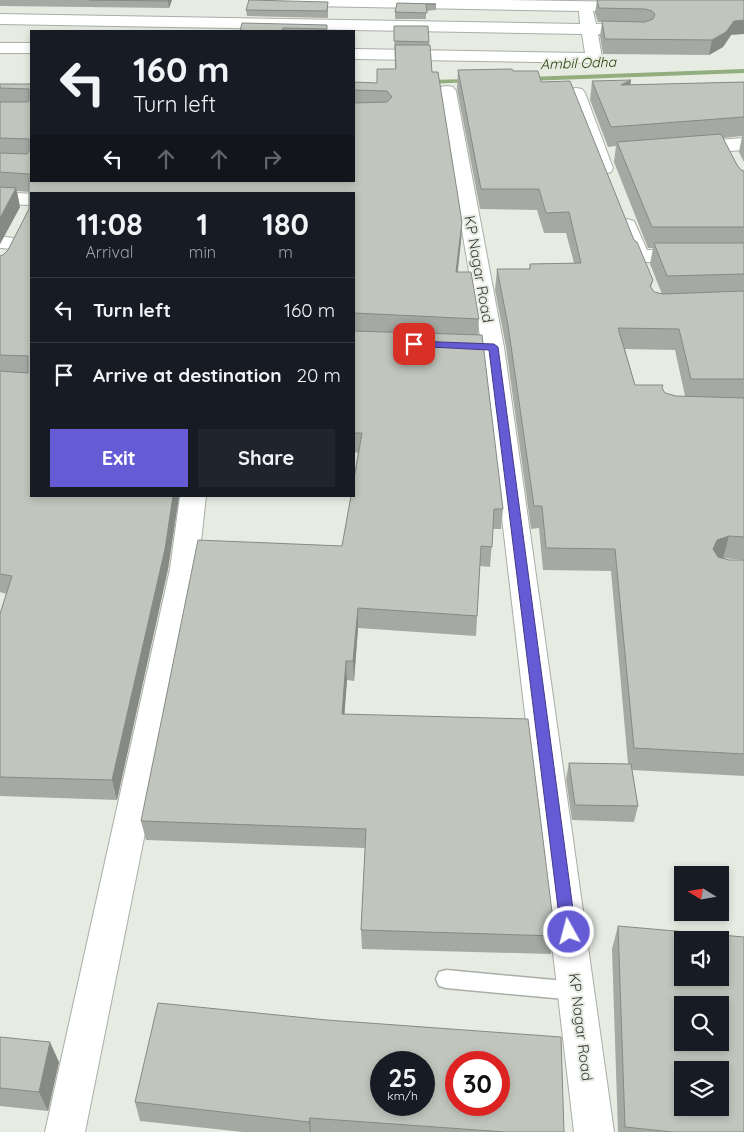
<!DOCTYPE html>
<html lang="en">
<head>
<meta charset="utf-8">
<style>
	:root { --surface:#171b24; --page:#20242c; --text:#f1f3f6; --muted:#9ea1a6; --line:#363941; --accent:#655bd5 }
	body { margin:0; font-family:Quicksand,sans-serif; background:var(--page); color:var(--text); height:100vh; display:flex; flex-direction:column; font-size:19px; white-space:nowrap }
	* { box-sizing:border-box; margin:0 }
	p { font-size:16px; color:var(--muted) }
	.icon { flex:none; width:28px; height:28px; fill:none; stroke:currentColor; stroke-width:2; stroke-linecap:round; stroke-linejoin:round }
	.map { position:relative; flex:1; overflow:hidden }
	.side { position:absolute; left:30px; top:192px; width:325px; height:305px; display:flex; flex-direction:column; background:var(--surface); border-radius:0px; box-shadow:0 2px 8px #0003 }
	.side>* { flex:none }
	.guide { position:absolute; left:30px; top:30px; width:325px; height:152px; border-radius:0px; box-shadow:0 2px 8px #0003; background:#171b24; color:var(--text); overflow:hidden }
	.needle { width:32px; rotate:281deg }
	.controls { position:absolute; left:674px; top:866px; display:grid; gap:10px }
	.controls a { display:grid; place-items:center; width:55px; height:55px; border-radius:0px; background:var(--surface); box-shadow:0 2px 8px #0003; font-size:25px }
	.speed { position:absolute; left:370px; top:1051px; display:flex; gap:10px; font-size:25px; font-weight:700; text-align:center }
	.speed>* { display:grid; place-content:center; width:65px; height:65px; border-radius:50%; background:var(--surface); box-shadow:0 2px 8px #0003; line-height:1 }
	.speed small { font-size:12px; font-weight:400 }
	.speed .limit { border:8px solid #d22; background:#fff; color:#111 }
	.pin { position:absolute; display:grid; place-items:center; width:42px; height:42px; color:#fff; margin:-21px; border-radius:10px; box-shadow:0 2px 8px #0006 }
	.me { position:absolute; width:55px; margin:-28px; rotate:353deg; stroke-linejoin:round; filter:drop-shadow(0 0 4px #0008) }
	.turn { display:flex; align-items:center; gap:18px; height:105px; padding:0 20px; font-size:22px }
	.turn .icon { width:65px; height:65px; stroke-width:2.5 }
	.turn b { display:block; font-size:35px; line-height:42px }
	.lanes { display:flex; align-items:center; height:48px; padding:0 20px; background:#0003; justify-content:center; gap:25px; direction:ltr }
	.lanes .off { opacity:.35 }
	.eta { display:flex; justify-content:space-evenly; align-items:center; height:85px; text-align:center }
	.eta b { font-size:30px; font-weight:700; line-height:35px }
	.button { display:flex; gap:10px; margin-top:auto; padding:10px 20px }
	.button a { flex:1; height:58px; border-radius:0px; background:var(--accent); color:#fff; font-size:20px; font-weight:700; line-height:58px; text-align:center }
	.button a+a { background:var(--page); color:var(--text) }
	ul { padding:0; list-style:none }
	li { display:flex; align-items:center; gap:15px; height:65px; padding:0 20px; border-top:1px solid var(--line) }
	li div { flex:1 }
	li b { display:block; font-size:19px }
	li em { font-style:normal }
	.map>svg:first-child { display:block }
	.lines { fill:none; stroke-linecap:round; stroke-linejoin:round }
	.stream { fill:#92ae7e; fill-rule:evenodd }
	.service-casing { stroke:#a9aea6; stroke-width:3 }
	.minor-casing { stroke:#a9aea6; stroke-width:2 }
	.service { fill:#fff; fill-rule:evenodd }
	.minor { fill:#fff; fill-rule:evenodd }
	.wall { fill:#a5a9a3; fill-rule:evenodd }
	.shaded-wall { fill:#868a84 }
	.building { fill:#c0c5bd; stroke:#868a84; fill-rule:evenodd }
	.route { fill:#655bd5; stroke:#423b8a }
	.labels { text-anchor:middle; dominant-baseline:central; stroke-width:4; stroke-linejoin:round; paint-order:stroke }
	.far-water-label { font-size:14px; font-style:italic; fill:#223c06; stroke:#e7ece3 }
	.street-label { font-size:15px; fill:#393b38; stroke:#e7ece3 }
</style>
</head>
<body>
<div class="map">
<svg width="744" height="1132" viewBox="0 0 744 1132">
	<rect width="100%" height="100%" fill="#e7ece3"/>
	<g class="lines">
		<g class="stream">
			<polygon points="744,69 744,73 528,81 525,79 528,77"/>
			<polygon points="471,79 474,81 473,82 428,84 425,82 428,80"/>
		</g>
		<defs>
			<polygon id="service" points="446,970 576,982 583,984 586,991 583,998 576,1000 446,988 439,986 436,979 439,972"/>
			<g id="minor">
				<polygon points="249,0 505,0 633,2 638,4 641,7 638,10 593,11 596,24 639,25 645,27 647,30 645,33 639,35 598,34 602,58 600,62 594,63 354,59 354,49 585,53 582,34 0,24 0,14 580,24 579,11 257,5 252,3"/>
				<rect x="0" y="43" width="31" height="10"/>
				<polygon points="447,86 453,87 456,91 504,347 614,1132 574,1132 482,347 438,91 441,87"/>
				<polygon points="576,88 582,89 585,93 613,168 611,172 604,174 597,172 595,168 567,93 570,89"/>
				<polygon points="744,138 744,150 690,154 683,152 681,148 683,144 690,142"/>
				<polygon points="0,192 34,194 31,194 31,205 0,204"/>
				<polygon points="627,219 634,221 647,250 744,250 744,262 639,262 632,260 617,225 620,221"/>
				<polygon points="0,236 20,239 23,243 20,247 13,249 0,248"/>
				<polygon points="180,496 206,496 198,569 85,1132 45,1132 170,569"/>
			</g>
		</defs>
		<use href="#service" class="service-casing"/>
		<use href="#minor" class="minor-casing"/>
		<use href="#service" class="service"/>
		<use href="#minor" class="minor"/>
	</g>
	<g class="wall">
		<polygon points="0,0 172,0 169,8 0,6"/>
		<polygon points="597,0 744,0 731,35 723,47 709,55 603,54 600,36 602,22 598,22 595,13"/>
		<polygon points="328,2 328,18 247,16 246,10"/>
		<polygon points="397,3 436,4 436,10 426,11 426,19 395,19 395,12"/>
		<polygon points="327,25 327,31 240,31"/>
		<polygon points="394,26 429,42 432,72 462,222 461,241 458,272 479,319 478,335 503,509 501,529 493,529 490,567 480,566 476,636 358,628 354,681 347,680 344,714 555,936 551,954 362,949 361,930 365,848 146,840 141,821 342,546 358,453 354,452 354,194 31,194 31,496 179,496 168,569 117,800 0,796 0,614 6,594 0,592 0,256 3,255 8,250 29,209 29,192 17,191 20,207 0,244 0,84 31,84 31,181 354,181 354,82 377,83 395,69"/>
		<path d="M458 70 513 71 541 82 634 240 653 280 651 287 654 292 662 294 650 264 653 248H648L614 162 616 146 608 147 590 100 592 81 631 85 744 82V162L739 152 742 136 723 138 737 165 741 170 744 171V560L723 558 729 560H744V776L632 770 638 806 634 822 572 820 566 779 569 763 628 764 611 571 543 570 539 528 531 529 506 347 495 290 497 269H529L530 264 574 263 566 233H544L537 210 480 209 457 89ZM625 349 675 350 685 396H676L665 393 662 389 635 385Z"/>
		<polygon points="618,926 744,1132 618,1132 612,949"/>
		<polygon points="0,1037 59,1062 48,1111 0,1106"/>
		<polygon points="135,1102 564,1132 243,1132 140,1121"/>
	</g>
	<g class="shaded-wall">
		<polygon points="168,0 172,0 169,8 168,1"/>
		<polygon points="744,20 744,34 731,35 723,47 709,55 712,40 734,21"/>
		<polygon points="631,80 629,99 621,85"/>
		<polygon points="16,188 20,207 0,244 0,218"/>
		<polygon points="462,222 461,241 455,291 456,272"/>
		<polygon points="173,496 179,496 168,569 117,800 112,780"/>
		<polygon points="729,536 723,558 707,571 713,549 717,540"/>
		<polygon points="358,608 358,628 354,681 353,661"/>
		<polygon points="346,661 347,680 343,734 342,714"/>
		<polygon points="50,1042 59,1062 48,1111 39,1092"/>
		<polygon points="310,1118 311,1132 310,1132 309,1122"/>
	</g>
	<g class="building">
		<polygon points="89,0 168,0 168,1"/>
		<polygon points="249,0 328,2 327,11 246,10"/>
		<polygon points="597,0 744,0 744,20 734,21 726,32 712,40 605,39 602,21 645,22 653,19 655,14 652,11 645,9 599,8"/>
		<polygon points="397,3 436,4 426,4 427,13 395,12"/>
		<polygon points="242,23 327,25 327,29 283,28 282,31 240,31"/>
		<polygon points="394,26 428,26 429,42 394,41"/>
		<polygon points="395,45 430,45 432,72 438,72 462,222 456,272 471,272 479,319 354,313 354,194 31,194 31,496 173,496 165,549 112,780 0,777 0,614 12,576 0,574 0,371 28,373 28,356 0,355 0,256 3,255 8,250 29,209 29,178 31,176 31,181 354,181 354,103 387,102 392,97 387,91 354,90 354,82 377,83 377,69 396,69"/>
		<polygon points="512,69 513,71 538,71 541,82 570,81 634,240 637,242 653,280 650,286 654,292 663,294 744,291 744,379 691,379 679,329 618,328 635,385 663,385 662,388 665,393 676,396 744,398 744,537 729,536 717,540 713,549 718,557 729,560 744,560 744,754 634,748 615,549 546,548 542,506 534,506 508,325 497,269 530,269 530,264 581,263 569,212 546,213 539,189 481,189 458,70"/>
		<polygon points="631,80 621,85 744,82 744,117 611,127 592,81"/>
		<polygon points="0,84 31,84 31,175 30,174 0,172 0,153 27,154 29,152 29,139 0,138 0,102 27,102 29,101 29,89 0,88"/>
		<polygon points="721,134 737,165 741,170 744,171 744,227 652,227 617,142"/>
		<polygon points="0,187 16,188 0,218"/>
		<polygon points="654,243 744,243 744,274 667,276"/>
		<polygon points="354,331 482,335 503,509 494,509 492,547 481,546 477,616 358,608 353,661 346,661 342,714 528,719 555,936 361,930 366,829 141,821 198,540 342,546 351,496 354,496 354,479 362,433 354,433"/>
		<polygon points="569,763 631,764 638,806 575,805"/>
		<path d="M618 926 744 937V1132H673L625 1127ZM682 940H720V978H682ZM682 1005H720V1042H682ZM682 1070H720V1108H682Z"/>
		<path d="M158 1003 327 1020 561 1037 564 1132H505L310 1118 309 1122 135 1102ZM381 1062H424V1105H381ZM456 1062H499V1105H456Z"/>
		<polygon points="0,1037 50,1042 39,1092 0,1088"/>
	</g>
	<polygon class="route" points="414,341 494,344 498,347 576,932 574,937 569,939 563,937 561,932 489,350 410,346 410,342"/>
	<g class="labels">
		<g class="far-water-label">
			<text transform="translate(578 63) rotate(-2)">Ambil Odha</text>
		</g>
		<g class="street-label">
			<text transform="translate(479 269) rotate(80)">KP Nagar Road</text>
			<text transform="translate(581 1027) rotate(83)">KP Nagar Road</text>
		</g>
	</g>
</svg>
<div class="controls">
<a><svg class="needle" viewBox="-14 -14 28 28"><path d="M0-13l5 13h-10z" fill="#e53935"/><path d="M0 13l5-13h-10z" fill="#9ea1a6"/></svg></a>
<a><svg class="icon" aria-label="sound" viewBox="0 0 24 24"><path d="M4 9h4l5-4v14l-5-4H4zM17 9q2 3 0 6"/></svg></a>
<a><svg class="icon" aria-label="search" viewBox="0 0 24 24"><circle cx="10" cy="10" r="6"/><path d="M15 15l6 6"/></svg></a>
<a><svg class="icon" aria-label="layers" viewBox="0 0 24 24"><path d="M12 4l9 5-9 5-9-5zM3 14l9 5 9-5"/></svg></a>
</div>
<div class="speed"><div>25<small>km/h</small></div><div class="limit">30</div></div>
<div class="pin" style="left:414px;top:344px;background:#d93025"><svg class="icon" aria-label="arrive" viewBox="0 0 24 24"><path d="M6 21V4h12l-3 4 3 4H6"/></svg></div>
<svg class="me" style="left:569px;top:932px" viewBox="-20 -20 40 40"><circle r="17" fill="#655bd5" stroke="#fff" stroke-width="3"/><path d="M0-11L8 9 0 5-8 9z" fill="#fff"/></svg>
<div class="guide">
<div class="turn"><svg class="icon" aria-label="left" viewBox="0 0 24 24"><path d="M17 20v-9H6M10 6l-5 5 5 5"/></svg><div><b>160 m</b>Turn left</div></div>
<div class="lanes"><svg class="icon" aria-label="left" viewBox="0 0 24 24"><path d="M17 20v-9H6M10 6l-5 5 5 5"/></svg><svg class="icon off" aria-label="ahead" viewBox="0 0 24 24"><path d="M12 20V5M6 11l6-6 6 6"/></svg><svg class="icon off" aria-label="ahead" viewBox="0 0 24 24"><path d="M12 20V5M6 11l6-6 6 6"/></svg><svg class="icon off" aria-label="right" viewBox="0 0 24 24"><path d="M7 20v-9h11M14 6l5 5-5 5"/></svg></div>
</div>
<section class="side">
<div class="eta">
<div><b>11:08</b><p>Arrival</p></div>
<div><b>1</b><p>min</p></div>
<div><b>180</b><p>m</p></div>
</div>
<ul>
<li><svg class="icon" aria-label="left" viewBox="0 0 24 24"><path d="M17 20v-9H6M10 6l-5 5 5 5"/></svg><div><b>Turn left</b></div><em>160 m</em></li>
<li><svg class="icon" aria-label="arrive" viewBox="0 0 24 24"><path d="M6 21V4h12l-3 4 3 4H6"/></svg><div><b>Arrive at destination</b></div><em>20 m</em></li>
</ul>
<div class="button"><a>Exit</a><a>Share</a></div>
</section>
</div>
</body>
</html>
